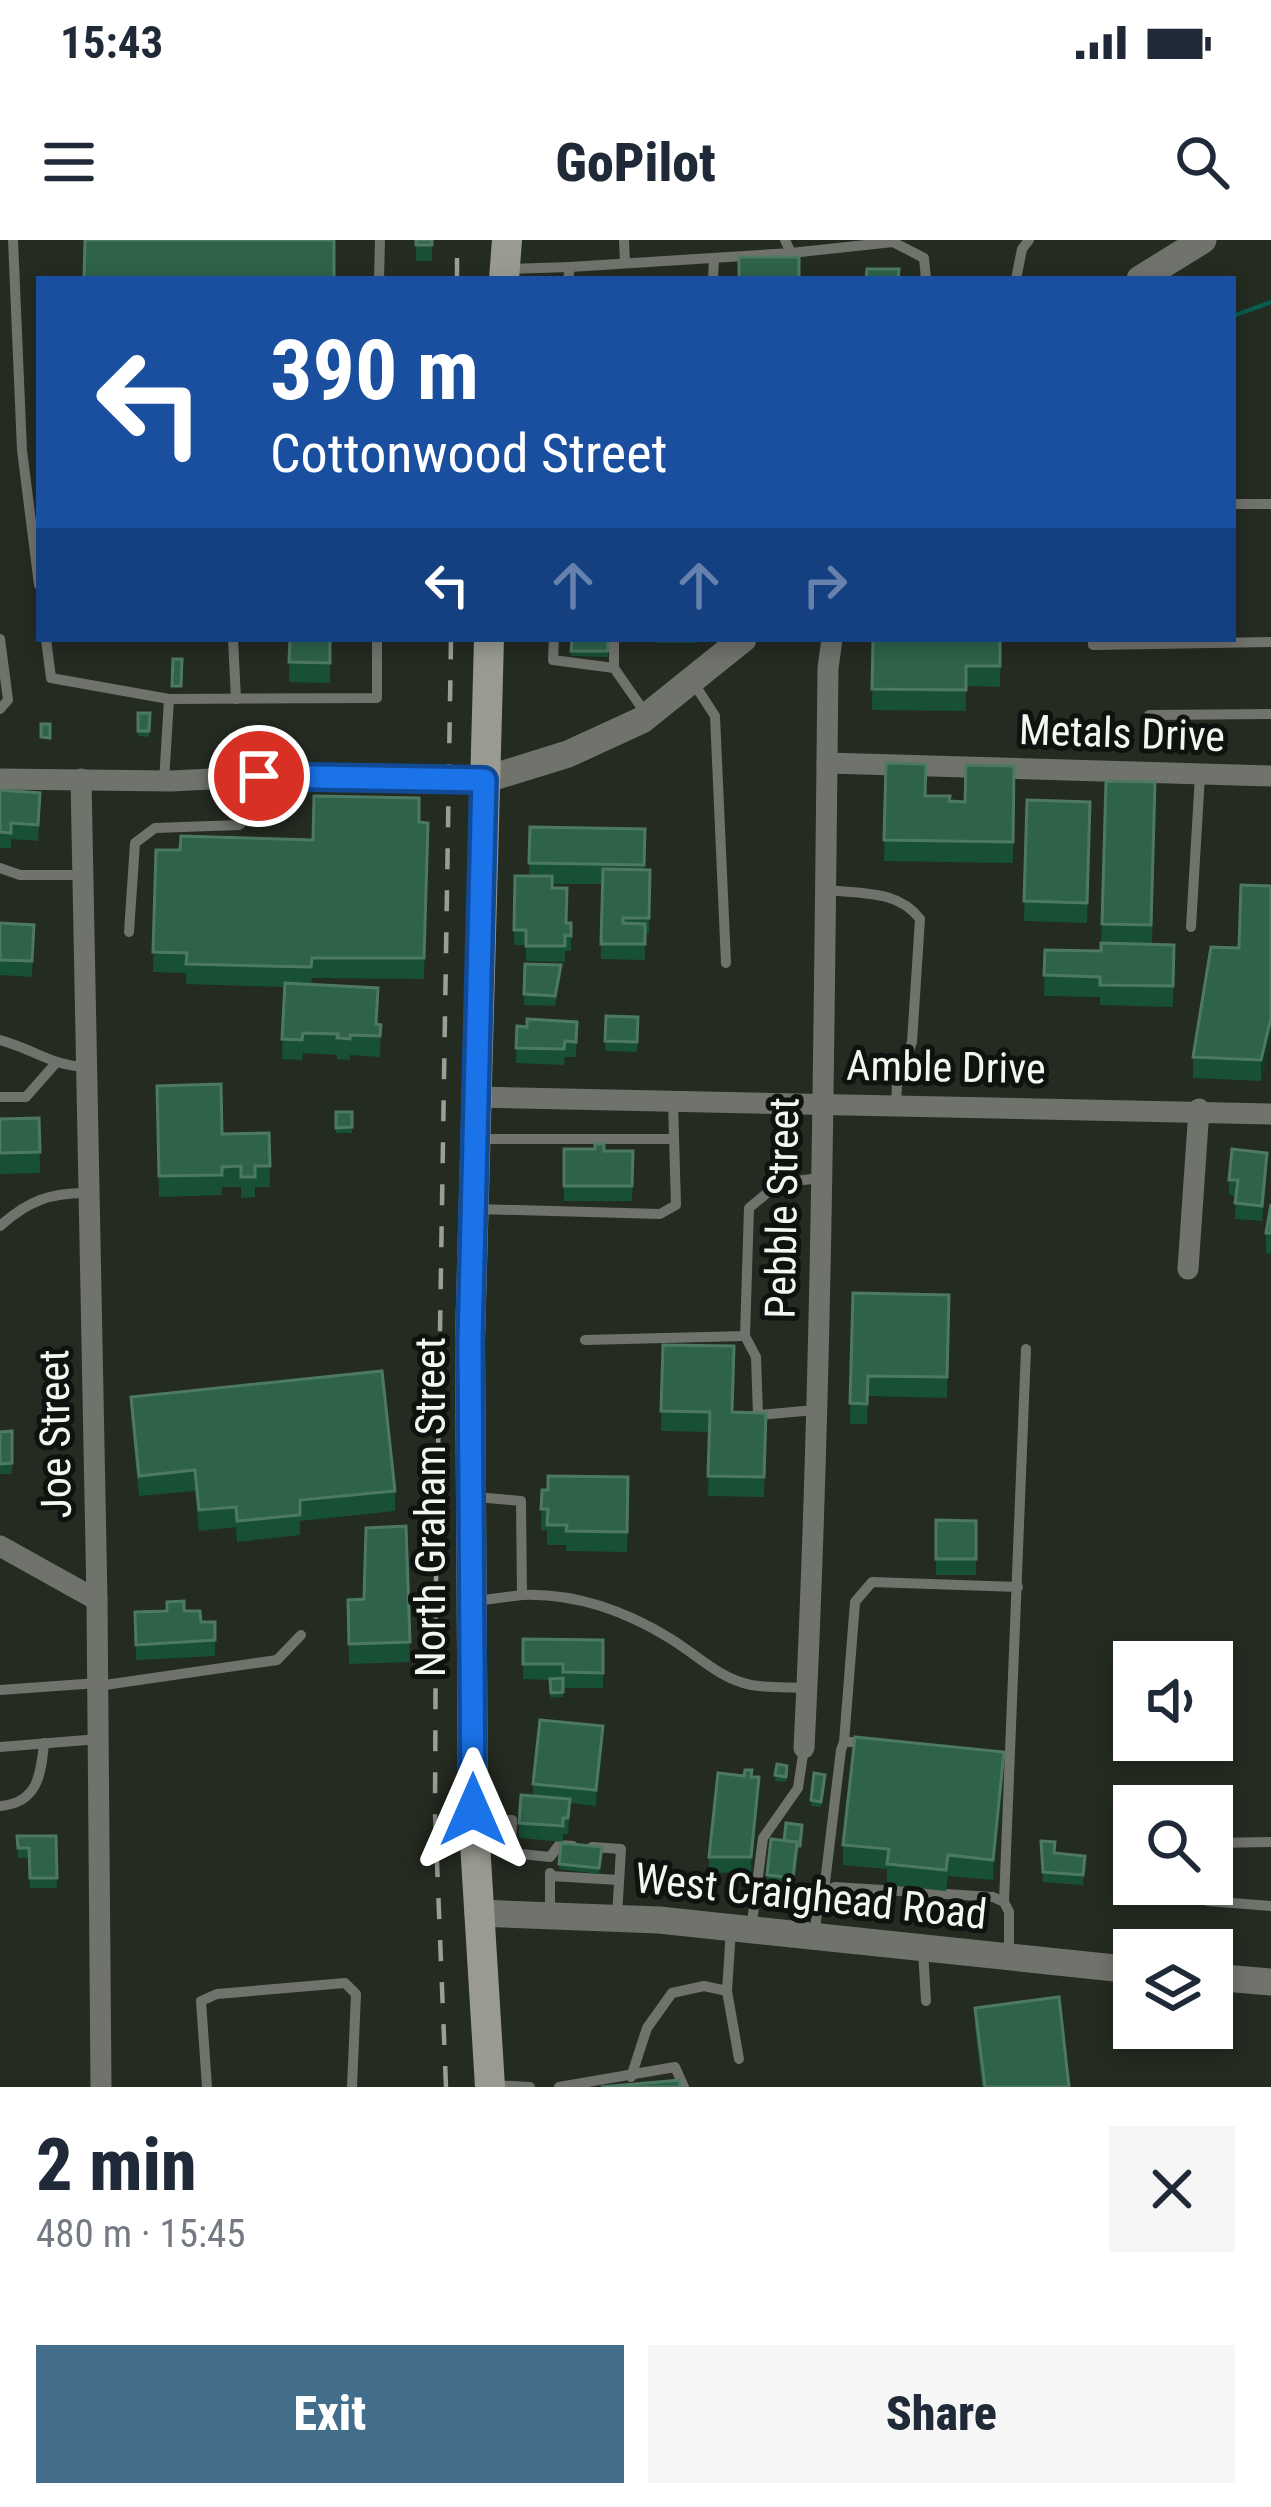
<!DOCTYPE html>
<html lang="en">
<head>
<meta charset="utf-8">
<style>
	:root { --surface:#fff; --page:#f6f6f7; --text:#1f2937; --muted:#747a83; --accent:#426e8c }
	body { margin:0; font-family:"Roboto Condensed",sans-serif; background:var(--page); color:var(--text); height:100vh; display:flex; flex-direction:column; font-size:45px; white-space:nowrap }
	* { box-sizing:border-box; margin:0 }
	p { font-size:39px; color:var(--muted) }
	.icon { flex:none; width:66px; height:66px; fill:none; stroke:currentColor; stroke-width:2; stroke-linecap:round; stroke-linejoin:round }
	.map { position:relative; height:1847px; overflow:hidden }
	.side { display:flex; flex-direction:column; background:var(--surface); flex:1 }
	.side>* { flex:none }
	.banner { position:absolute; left:36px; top:36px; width:1200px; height:366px; border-radius:0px; box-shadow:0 6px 18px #0003; background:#1a4fa0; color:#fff; overflow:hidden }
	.tools { position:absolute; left:1113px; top:1401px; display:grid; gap:24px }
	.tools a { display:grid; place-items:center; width:120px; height:120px; border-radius:0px; background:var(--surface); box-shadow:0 6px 18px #0003; font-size:60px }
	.pin { position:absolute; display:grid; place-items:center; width:102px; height:102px; color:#fff; margin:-51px; border:6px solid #fff; border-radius:50%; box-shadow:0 3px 12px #0007 }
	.me { position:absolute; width:132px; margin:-66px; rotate:0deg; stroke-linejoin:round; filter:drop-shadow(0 0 9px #0008) }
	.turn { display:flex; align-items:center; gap:42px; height:252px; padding:0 36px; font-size:54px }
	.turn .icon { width:156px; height:156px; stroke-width:2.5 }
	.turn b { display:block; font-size:84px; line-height:102px }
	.lanes { display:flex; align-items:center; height:114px; padding:0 36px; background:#0003; justify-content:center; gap:60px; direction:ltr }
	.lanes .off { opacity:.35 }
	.round { display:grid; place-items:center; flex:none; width:126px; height:126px; border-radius:0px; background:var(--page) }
	.summary { display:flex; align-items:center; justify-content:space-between; height:204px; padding:0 36px }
	h1 { font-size:72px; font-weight:800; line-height:90px }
	.cta { display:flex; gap:24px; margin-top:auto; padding:24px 36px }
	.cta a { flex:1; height:138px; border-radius:0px; background:var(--accent); color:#fff; font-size:48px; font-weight:800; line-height:138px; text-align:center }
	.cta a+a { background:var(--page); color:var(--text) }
	.status { display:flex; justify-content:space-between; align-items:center; height:84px; padding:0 60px; background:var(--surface); direction:ltr }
	.status svg { height:33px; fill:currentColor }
	header { display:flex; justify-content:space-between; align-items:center; height:156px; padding:0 36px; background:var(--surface); font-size:54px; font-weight:800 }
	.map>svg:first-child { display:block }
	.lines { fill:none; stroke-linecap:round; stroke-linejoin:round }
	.stream { stroke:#085d4e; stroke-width:4.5 }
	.service { stroke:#70726c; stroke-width:10 }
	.minor { stroke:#70726c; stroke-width:21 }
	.tertiary { stroke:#70726c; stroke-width:27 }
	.secondary { stroke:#999b92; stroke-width:30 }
	.rail { stroke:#999f96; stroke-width:4.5; stroke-dasharray:21 21; stroke-linecap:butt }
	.wall { fill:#175035 }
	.shaded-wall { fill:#123925 }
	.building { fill:#2e6249; stroke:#4d7963; stroke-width:3 }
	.route-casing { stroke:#114b97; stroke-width:30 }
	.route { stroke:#1a73e8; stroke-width:21 }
	.labels { text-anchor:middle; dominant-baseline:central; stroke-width:10; stroke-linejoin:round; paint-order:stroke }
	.street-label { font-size:42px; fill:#f2f7f0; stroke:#0f120e }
</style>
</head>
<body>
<div class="status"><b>15:43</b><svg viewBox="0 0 49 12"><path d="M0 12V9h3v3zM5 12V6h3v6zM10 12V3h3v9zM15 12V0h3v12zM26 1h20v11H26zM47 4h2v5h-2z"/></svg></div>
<header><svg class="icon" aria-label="menu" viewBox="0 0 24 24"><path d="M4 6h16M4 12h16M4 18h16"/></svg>GoPilot<svg class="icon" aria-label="search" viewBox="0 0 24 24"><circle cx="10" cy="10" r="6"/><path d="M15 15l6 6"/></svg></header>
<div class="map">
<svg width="1271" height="1847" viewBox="0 0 1271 1847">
	<rect width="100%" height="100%" fill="#242b21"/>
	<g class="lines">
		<polyline class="stream" points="1233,76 1271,62"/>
		<g class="service">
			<polyline points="13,0 22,210 39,345"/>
			<polyline points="624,0 625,23"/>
			<polyline points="785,0 791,13 893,2 924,18 926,39"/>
			<polyline points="570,27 791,13"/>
			<polyline points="508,29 570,27 568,39"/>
			<polyline points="379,39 380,0"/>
			<polyline points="713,39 714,18"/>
			<polyline points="1016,39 1022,9 1029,0"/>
			<polyline points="1233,264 1271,264"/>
			<polyline points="0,399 8,460 0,469"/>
			<polyline points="46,399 51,438 169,459"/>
			<polyline points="233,399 236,459"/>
			<polyline points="554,399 553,420 614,428 646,474"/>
			<polyline points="614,399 614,428"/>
			<polyline points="1093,399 1093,405 1271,402"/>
			<polyline points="693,442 715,476 726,723"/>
			<polyline points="1149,475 1271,474"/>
			<polyline points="164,542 169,459 377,458 377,399"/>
			<polyline points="0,628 20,635 83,635"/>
			<path d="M827 650C862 654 898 650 920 679L912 802 897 844 896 864"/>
			<polyline points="1191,687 1200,535"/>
			<polyline points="129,692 135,603 155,588 239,585 259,567 259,536"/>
			<path d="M0 800C34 809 51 826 87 827"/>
			<polyline points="0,857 26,857 55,824"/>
			<polyline points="478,899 674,899"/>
			<polyline points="477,969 660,974 676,965 673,862"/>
			<path d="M0 986C28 961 51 952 89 953"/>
			<polyline points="745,1096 756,1117 758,1175 815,1170"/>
			<polyline points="585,1100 745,1096 749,968 779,943 820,938"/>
			<polyline points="476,1257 521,1261 522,1355 476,1361"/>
			<path d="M522 1355C576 1353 624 1370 671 1399 697 1415 720 1439 751 1445 769 1448 789 1447 807 1448"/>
			<polyline points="98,1446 277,1420 301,1395"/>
			<polyline points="0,1450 98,1443"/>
			<polyline points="844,1502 855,1362 872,1342 1018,1347"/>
			<polyline points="0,1507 99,1499"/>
			<path d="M0 1566C37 1563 41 1536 44 1503"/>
			<polyline points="477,1581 512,1580 511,1613 550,1617 559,1605 573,1606"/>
			<polyline points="592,1607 621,1609 617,1676"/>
			<polyline points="1212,1616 1213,1603 1271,1602"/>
			<polyline points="550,1636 619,1640"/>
			<polyline points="1209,1644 1207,1661 1271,1666"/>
			<polyline points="824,1651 841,1510 844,1502 863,1502"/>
			<polyline points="1004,1662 1026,1109"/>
			<polyline points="550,1674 550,1633"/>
			<polyline points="751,1690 763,1598 798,1548 804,1508"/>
			<path d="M815 1693C817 1674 815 1655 835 1647L993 1657 1004 1662 1009 1672V1716"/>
			<polyline points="923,1710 926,1761"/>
			<polyline points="727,1751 739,1819"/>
			<polyline points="631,1837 647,1788 672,1753 704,1746 727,1751 731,1689"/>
			<polyline points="492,1845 530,1847"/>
			<polyline points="207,1847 201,1761 217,1754 345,1743 356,1754 352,1847"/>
			<polyline points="559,1847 675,1827 684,1847"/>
		</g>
		<g class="minor">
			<polyline points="827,523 1271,536"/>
			<polyline points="0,539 171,541 290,535 484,540"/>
			<polyline points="81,539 97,1360 101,1847"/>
			<polyline points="475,857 1271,874"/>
			<polyline points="1188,1029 1199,869"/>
			<polyline points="0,1306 97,1360"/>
			<path d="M804 1508C822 1148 824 788 828 428L832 399"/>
		</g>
		<g class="tertiary">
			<polyline points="1140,39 1203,0"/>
			<polyline points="484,540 568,514 642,480 743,399"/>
			<polyline points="478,1673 659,1680 1134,1730"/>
			<polyline points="1212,1737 1271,1742"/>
		</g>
		<g class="secondary">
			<polyline points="504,39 507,0"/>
			<polyline points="489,399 470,1101 473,1570 490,1847"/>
		</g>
		<g class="rail">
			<polyline points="457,39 457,0"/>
			<polyline points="446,1847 435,1573 436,1342 451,399"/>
		</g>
	</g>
	<g class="wall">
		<rect x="416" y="0" width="16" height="21"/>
		<polygon points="290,399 330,399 330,443 289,442"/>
		<polygon points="572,399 608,399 608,417 571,416"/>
		<rect x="656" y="399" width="40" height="4"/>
		<polygon points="873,399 1001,399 1000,447 966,446 966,471 872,470"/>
		<polygon points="138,473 150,473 149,497 138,496"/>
		<polygon points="886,523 926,556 949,561 965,562 1014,526 1013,623 884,621"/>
		<polygon points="1106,541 1155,542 1152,705 1174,705 1173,767 1100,765 1100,757 1044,756 1045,710 1101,711"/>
		<polygon points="0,550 40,568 38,601 11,599 11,608 0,608"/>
		<polygon points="1027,560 1090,562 1087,683 1024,681"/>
		<polygon points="419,582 428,583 424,739 312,738 311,744 377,784 381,785 380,817 350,815 350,820 337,819 337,815 303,813 302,820 282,819 284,747 186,744 186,733 153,732 156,610 180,610 313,600"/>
		<polygon points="530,587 645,589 644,630 650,630 649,694 645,694 645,720 601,719 602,644 552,644 552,648 566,683 571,683 571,711 565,711 565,722 526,721 526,705 514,705 515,636 529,636"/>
		<polygon points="1271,646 1271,798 1261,841 1193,838 1193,817 1239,708"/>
		<polygon points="0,683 34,685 32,737 0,735"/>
		<polygon points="525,724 561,735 555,766 524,765"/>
		<polygon points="606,776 638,777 637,812 605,811"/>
		<polygon points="577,782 576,817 565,817 564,825 516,823 517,786"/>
		<polygon points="157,846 222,894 269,893 270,947 255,947 255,957 241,958 241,947 222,947 222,955 159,957"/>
		<rect x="336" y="872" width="16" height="21"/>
		<polygon points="39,878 40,933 0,934 0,879"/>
		<polygon points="564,909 633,911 632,961 564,961"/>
		<polygon points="1267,928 1262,981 1235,979 1236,956 1229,955 1229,940"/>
		<polygon points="1271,964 1271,1014 1266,1013 1266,993"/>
		<polygon points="853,1053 949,1055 947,1158 868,1156 867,1184 850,1184"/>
		<polygon points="663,1105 733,1172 766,1173 764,1257 708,1256 709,1192 661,1191"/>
		<polygon points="131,1157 395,1251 395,1271 300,1281 300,1295 237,1302 236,1287 199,1291 195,1251 139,1256 131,1177"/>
		<polygon points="12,1191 12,1234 0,1234 0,1192"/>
		<polygon points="628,1237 627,1312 566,1311 566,1305 547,1305 547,1290 541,1290 542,1250"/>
		<polygon points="936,1280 976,1281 976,1335 936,1335"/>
		<polygon points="406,1286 410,1422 349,1424 348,1360 364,1359"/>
		<polygon points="184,1371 201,1382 215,1382 215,1416 136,1420 135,1372"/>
		<polygon points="523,1399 603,1400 603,1448 563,1448 563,1440 563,1457 551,1458 550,1440 523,1439"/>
		<polygon points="603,1502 596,1566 570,1563 568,1594 563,1594 563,1602 519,1598 519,1583 533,1556 533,1544"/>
		<polygon points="777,1524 787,1526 786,1542 775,1541"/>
		<polygon points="1004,1532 993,1640 948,1636 946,1651 887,1645 887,1629 843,1625 843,1605"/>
		<polygon points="814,1533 825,1535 821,1567 811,1566"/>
		<polygon points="752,1537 759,1553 751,1632 709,1633 709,1617"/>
		<polygon points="802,1585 793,1648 767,1646 767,1635 784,1601"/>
		<polygon points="17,1596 56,1596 57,1648 30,1648 29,1618 18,1618"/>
		<polygon points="1041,1601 1055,1613 1085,1626 1083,1645 1043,1642"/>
		<polygon points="561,1603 602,1607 599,1634 559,1629"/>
		<polygon points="975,1768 1069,1847 982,1847 975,1788"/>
	</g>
	<g class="shaded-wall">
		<polygon points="1271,778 1271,798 1261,841 1261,820"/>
		<polygon points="603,1486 603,1502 596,1566 596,1550"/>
		<polygon points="1004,1512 1004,1532 993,1640 993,1620"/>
		<polygon points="759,1537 759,1553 751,1632 751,1617"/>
	</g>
	<g class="building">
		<polygon points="85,0 334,0 334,39 84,39"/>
		<rect x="416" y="0" width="16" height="5"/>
		<rect x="739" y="17" width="60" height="22"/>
		<polygon points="867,29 899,29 898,39 866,39"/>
		<polygon points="290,399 330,399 330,423 289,422"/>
		<polygon points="572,399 608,399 608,411 571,411"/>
		<polygon points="873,399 1000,399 1000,426 966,426 966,450 872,449"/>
		<polygon points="173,419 182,419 181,446 172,446"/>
		<polygon points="138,473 150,473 149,491 138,491"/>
		<polygon points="41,484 50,484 50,498 41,497"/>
		<polygon points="886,523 926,524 925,556 950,556 949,561 965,562 966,525 1014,526 1013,602 884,600"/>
		<polygon points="1106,541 1155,542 1151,685 1102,684"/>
		<polygon points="0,550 40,553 38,585 11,583 11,593 0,592"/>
		<polygon points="314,556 419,558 419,582 428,583 424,718 312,718 311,727 186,724 187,713 153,712 156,610 180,610 181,596 313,600"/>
		<polygon points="1027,560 1090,562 1087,663 1024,661"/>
		<polygon points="530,587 645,589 644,625 529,623"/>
		<polygon points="603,629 650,630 649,678 623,678 623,683 645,684 645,704 601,704"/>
		<polygon points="515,636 552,636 552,648 567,648 566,683 571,683 571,696 565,695 565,706 526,706 526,690 514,690"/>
		<polygon points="1241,645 1271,646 1271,778 1261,820 1193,817 1211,707 1239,708"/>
		<polygon points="0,683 34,685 32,721 0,720"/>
		<polygon points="1101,703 1174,705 1173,746 1100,745 1100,737 1044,735 1045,710 1101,711"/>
		<polygon points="525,724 561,725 555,756 524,754"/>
		<polygon points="285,743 378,748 376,784 381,785 380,796 350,795 350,799 337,798 338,794 303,793 302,800 282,799"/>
		<polygon points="606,776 638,777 637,802 605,801"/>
		<polygon points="527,779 577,782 576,802 565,801 564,809 516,808 517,786 527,787"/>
		<polygon points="221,844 222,894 269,893 270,926 255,926 255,937 241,937 241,926 222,927 222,935 159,936 157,846"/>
		<polygon points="336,872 352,872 352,887 336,888"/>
		<polygon points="39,878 40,912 0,913 0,879"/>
		<polygon points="595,904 604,904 604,911 633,911 632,946 564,946 564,909 595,909"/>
		<polygon points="1232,909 1267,913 1262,966 1235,963 1238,940 1229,940"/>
		<polygon points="1271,964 1271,993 1266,993"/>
		<polygon points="853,1053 949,1055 947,1137 868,1136 867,1164 850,1163"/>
		<polygon points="663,1105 734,1106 732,1172 766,1173 764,1237 708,1236 710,1172 661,1171"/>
		<polygon points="382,1131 395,1251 300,1260 300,1275 237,1281 236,1267 199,1270 195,1230 139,1236 131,1157"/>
		<polygon points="12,1191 12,1223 0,1224 0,1192"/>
		<polygon points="548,1236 628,1237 627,1292 566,1291 567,1285 547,1285 548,1269 541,1269 542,1250 548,1250"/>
		<polygon points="936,1280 976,1281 976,1319 936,1319"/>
		<polygon points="406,1286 410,1402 349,1404 348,1360 364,1359 366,1288"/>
		<polygon points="184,1361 184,1371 200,1371 201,1382 215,1382 215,1400 136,1405 135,1372 167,1371 167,1362"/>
		<polygon points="523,1399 603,1400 603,1433 563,1432 563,1424 523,1424"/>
		<polygon points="563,1438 563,1452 551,1453 550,1439"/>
		<polygon points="540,1480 603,1486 596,1550 533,1544"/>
		<polygon points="855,1497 1004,1512 993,1620 948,1615 946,1630 887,1624 889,1609 843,1605"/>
		<polygon points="777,1524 787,1526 786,1537 775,1535"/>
		<polygon points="745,1530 752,1530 751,1537 759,1537 751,1617 709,1617 718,1533 744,1536"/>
		<polygon points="814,1533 825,1535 821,1562 811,1560"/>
		<polygon points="521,1555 570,1559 568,1578 563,1578 563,1586 519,1583"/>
		<polygon points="786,1583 802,1585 800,1606 796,1606 797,1602 784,1601"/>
		<polygon points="17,1596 56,1596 57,1638 30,1638 29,1608 18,1608"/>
		<polygon points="771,1599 797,1602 793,1638 767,1635"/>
		<polygon points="1041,1601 1055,1602 1054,1613 1085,1616 1083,1635 1043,1632"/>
		<polygon points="561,1603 602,1607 599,1628 559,1624"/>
		<polygon points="1059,1757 1069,1847 985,1847 975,1768"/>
		<polygon points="679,1840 680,1847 601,1847"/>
	</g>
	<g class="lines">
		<defs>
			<polyline id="route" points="259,536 484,540 470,1101 473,1570"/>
		</defs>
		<use href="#route" class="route-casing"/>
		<use href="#route" class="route"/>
	</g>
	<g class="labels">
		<g class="street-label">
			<text transform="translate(1122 493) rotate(2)">Metals Drive</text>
			<text transform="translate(946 827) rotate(1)">Amble Drive</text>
			<text transform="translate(782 968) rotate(-89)">Pebble Street</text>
			<text transform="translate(55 1194) rotate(-91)">Joe Street</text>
			<text transform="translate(430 1267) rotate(-90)">North Graham Street</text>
			<text transform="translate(811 1656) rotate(6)">West Craighead Road</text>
		</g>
	</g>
</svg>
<div class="tools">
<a><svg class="icon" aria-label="sound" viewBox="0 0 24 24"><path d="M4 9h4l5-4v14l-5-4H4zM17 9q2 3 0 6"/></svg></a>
<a><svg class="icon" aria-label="search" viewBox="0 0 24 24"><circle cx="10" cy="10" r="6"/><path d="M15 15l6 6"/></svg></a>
<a><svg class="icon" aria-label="layers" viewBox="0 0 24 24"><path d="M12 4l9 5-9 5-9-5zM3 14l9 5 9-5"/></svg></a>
</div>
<div class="pin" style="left:259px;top:536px;background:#d93025"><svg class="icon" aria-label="arrive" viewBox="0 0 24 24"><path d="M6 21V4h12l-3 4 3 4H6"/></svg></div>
<svg class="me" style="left:473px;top:1570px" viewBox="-20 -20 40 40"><path d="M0-17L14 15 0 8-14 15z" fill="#1a73e8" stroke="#fff" stroke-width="4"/></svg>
<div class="banner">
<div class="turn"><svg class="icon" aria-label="left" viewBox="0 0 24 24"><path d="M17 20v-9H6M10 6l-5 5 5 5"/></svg><div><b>390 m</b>Cottonwood Street</div></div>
<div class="lanes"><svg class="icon" aria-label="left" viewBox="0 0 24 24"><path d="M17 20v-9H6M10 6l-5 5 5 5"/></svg><svg class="icon off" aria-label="ahead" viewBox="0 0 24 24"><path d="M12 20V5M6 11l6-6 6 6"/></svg><svg class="icon off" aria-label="ahead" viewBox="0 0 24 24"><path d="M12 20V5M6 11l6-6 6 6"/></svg><svg class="icon off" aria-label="right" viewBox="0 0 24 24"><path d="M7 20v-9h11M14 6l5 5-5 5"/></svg></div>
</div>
</div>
<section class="side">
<div class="summary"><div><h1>2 min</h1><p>480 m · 15:45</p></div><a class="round"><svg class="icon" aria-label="close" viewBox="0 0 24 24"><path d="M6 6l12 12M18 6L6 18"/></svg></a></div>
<div class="cta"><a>Exit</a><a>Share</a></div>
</section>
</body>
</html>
